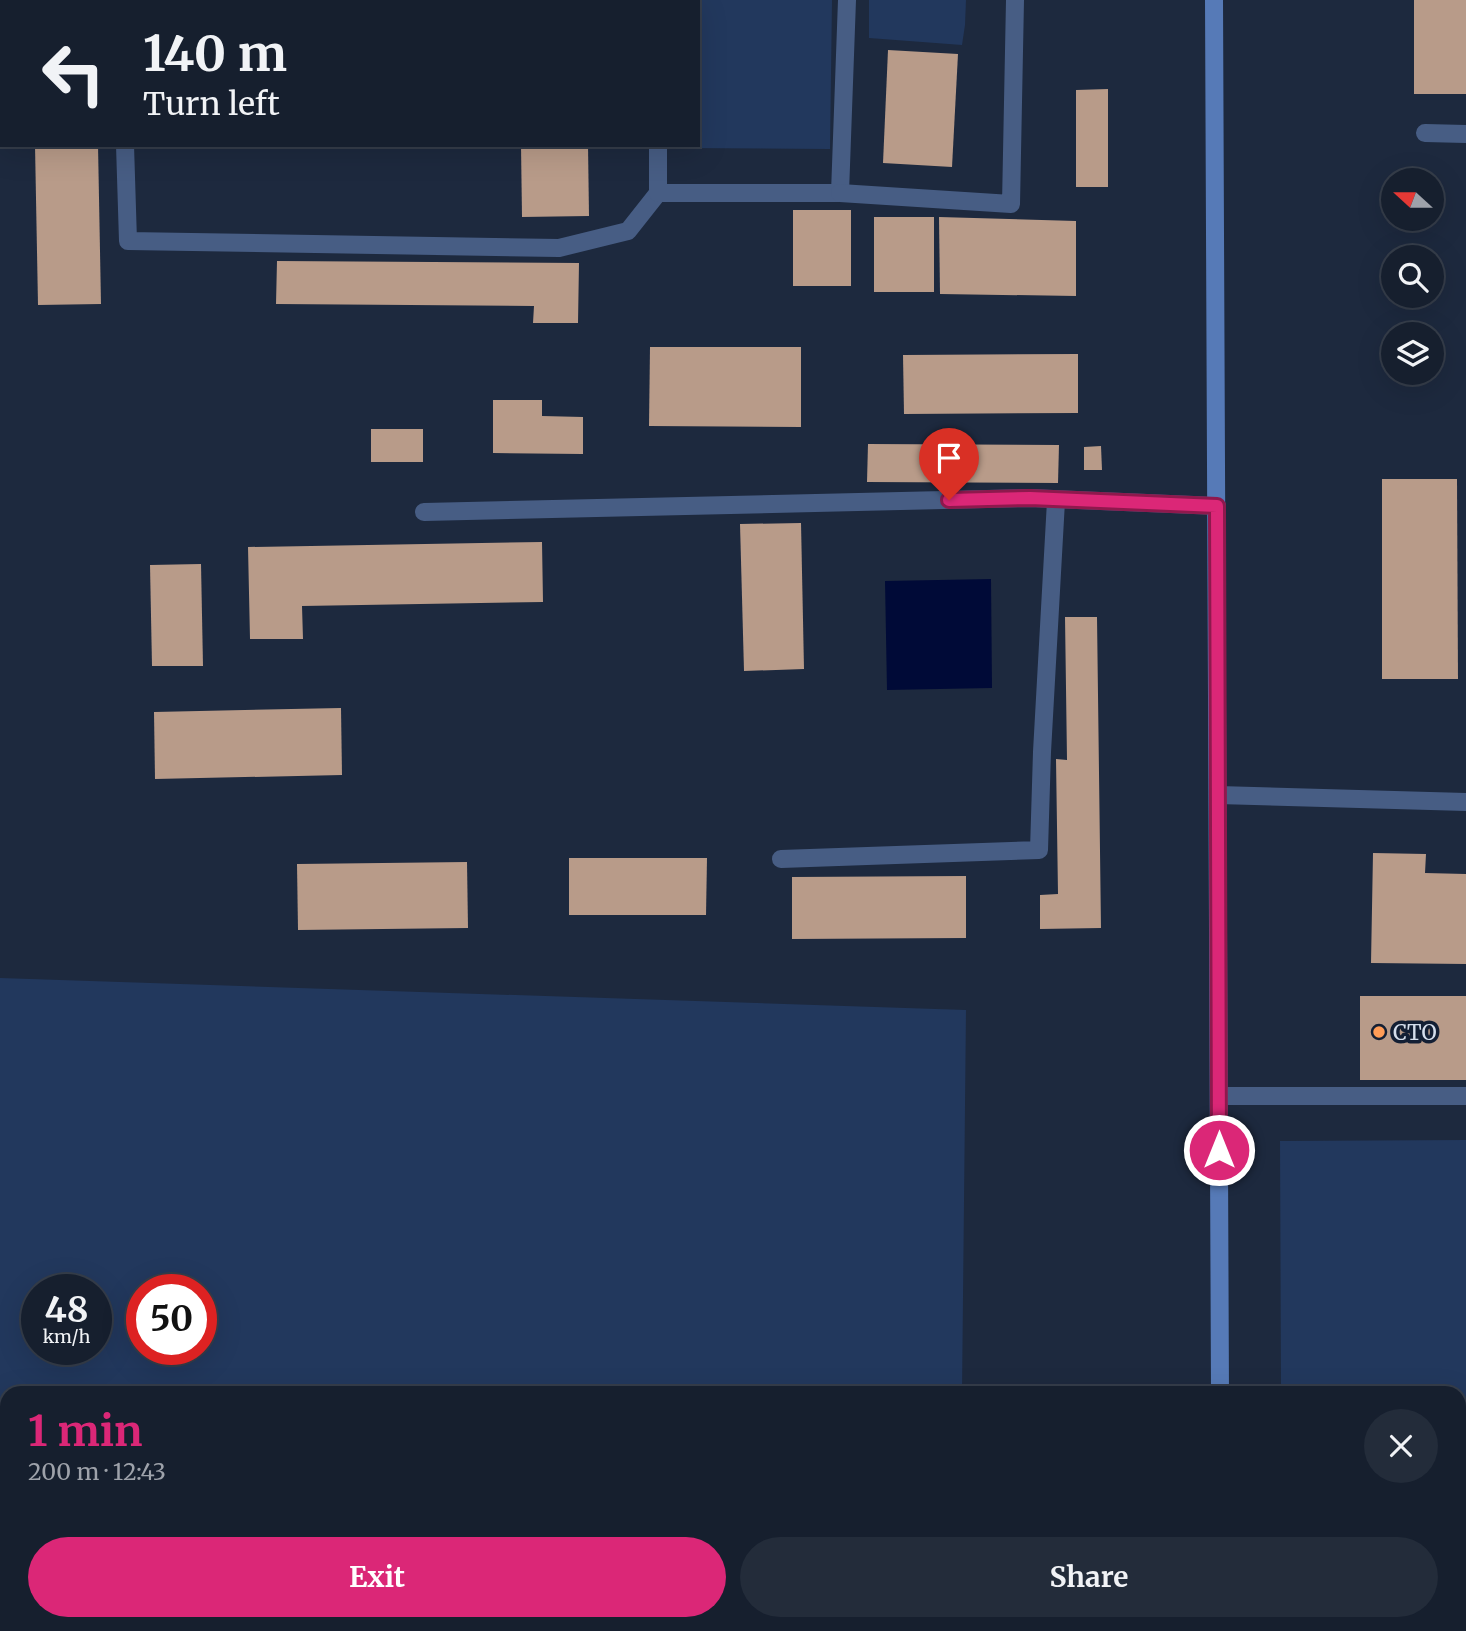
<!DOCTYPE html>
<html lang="en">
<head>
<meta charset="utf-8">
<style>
	:root { --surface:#161f2e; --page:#232c3a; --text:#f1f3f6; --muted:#9ea2aa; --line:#353d4a; --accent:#db2777 }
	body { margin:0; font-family:Merriweather,serif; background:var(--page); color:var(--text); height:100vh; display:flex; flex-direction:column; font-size:26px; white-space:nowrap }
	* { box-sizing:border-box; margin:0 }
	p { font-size:23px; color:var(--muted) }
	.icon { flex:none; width:38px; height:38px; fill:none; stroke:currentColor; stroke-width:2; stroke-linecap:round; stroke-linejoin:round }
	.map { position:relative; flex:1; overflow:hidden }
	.sheet { position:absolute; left:0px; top:1386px; width:1466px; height:245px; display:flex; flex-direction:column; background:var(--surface); border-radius:21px 21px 0 0; box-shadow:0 7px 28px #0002,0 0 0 2px var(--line) }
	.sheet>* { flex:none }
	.guide { position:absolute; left:0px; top:0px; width:700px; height:147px; box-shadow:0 7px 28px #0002,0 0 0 2px var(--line); background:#161f2e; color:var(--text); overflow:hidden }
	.needle { width:46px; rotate:291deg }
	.tools { position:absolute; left:1381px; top:168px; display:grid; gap:14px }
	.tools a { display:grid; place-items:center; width:63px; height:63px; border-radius:50%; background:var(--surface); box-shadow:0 7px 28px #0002,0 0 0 2px var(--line); font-size:35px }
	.speed { position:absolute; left:21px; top:1274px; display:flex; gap:14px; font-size:35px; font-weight:700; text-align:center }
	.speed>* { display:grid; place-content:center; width:91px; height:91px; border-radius:50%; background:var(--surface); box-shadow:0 7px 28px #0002,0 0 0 2px var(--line); line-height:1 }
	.speed small { font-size:18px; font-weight:400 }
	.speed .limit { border:10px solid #d22; background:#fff; color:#111 }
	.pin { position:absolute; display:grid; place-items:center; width:60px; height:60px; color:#fff; margin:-72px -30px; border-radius:50% 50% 50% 0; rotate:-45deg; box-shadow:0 0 7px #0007 }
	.pin .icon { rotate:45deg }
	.me { position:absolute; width:77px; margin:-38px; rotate:0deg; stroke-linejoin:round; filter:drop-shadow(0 0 5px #0008) }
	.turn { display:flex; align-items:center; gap:24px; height:147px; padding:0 28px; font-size:32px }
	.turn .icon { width:91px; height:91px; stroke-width:2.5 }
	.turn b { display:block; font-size:49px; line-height:60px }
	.round { display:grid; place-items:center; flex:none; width:74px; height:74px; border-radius:37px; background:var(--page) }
	.head { display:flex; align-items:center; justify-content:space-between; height:119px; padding:0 28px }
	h1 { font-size:42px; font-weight:700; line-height:52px; color:var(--accent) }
	.primary-button { display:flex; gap:14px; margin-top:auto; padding:14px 28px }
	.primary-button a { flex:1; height:80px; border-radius:42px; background:var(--accent); color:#fff; font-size:28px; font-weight:700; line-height:80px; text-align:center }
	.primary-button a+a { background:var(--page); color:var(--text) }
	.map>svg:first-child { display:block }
	.green { fill:#22385d; fill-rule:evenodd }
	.water { fill:#000a37 }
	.building { fill:#b89b89 }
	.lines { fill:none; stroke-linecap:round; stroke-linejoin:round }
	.service { stroke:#475d84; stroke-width:18 }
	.secondary { stroke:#567ab7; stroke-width:18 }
	.route-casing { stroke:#8e194d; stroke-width:18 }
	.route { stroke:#db2777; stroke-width:12 }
	.poi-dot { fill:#fe9c57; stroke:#131f34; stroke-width:2.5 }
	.labels { text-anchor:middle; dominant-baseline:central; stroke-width:7; stroke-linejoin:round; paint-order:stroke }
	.poi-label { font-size:21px; fill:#d5deec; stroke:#131f34; text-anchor:start }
</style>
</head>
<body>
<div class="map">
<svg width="1466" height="1631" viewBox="0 0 1466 1631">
	<rect width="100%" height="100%" fill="#1d293e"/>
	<g class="green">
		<polygon points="685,0 832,0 830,149 683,148 683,145 698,145 698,2"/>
		<polygon points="869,0 966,0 965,25 962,45 869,38"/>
		<path d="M0 978 966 1010 962 1393H7V1624H960V1631H0ZM37 1290H96V1349H37ZM142 1290H201V1349H142Z"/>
		<polygon points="1466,1140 1466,1631 1282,1631 1282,1624 1460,1624 1460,1393 1281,1393 1280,1141"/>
	</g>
	<polygon class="water" points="991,579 992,688 887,690 885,581"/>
	<g class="building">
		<rect x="1414" y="0" width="52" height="94"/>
		<polygon points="888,50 958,54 952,167 883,163"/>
		<polygon points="1108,89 1108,187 1076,187 1076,90"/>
		<polygon points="35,145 98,145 101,304 38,305"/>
		<polygon points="521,145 588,145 589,216 522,217"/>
		<rect x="793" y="210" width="58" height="76"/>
		<rect x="874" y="217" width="60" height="75"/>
		<polygon points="939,217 1076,221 1076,296 940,294"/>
		<polygon points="277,261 579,263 578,323 533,323 534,306 276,304"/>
		<polygon points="650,347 801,347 801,427 649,426"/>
		<polygon points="1078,354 1078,413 904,414 903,355"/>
		<polygon points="493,400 542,400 542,416 583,417 583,454 493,453"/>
		<rect x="371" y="429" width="52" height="33"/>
		<polygon points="868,444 1059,445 1058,483 867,482"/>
		<polygon points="1101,446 1102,470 1084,470 1084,447"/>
		<polygon points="1382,479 1457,479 1458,679 1382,679"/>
		<polygon points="801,523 804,669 744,671 740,524"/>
		<polygon points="542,542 543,602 302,606 303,639 250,639 248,547"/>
		<polygon points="201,564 203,666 152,666 150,565"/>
		<polygon points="1065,617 1097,617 1101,928 1040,929 1040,895 1058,894 1056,759 1067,760"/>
		<polygon points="341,708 342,775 155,779 154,712"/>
		<polygon points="1373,853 1426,854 1425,873 1466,874 1466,964 1371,963"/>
		<polygon points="569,858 707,858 706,915 569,915"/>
		<polygon points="467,862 468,928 298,930 297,864"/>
		<polygon points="966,876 966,938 792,939 792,877"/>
		<rect x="1360" y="996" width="106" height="84"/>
	</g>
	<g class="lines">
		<g class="service">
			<polyline points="212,0 212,2"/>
			<polyline points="658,0 658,2"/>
			<polyline points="1425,133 1466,134"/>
			<polyline points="125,145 128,241 559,248 628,231 658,193"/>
			<polyline points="658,145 658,193 840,193 847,0"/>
			<polyline points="840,193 1011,204 1015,0"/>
			<polyline points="424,512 1030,498 1217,506"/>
			<polyline points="1218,795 1466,802"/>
			<polyline points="781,859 1039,850 1042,752 1056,501"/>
			<polyline points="1219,1096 1466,1096"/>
		</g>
		<g class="secondary">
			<polyline points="1214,0 1220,1393"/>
			<polyline points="1221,1624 1221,1631"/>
		</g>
	</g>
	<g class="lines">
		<defs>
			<polyline id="route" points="949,500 1030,498 1217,506 1219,1150"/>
		</defs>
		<use href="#route" class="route-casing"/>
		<use href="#route" class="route"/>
	</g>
	<circle class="poi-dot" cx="1379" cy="1032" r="7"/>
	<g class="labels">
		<g class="poi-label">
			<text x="1393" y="1032">СТО</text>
		</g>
	</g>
</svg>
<div class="tools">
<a><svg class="needle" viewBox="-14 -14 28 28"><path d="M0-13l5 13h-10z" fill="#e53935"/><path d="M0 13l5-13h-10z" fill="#9ea2aa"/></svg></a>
<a><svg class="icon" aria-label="search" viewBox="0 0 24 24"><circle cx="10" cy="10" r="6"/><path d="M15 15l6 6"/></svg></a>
<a><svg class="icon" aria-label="layers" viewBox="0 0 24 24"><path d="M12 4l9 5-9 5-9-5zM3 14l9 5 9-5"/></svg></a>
</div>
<div class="speed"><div>48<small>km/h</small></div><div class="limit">50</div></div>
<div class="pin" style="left:949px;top:500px;background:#d93025"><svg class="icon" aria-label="arrive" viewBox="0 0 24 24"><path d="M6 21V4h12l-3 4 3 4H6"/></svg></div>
<svg class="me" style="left:1219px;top:1150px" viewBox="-20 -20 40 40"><circle r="17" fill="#db2777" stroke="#fff" stroke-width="3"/><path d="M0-11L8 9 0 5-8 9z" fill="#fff"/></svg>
<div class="guide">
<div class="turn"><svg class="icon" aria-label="left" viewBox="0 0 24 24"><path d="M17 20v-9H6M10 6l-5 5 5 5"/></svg><div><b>140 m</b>Turn left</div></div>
</div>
<section class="sheet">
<div class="head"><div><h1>1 min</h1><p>200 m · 12:43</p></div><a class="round"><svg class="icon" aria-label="close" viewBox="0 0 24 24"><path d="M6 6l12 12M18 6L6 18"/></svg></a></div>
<div class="primary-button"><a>Exit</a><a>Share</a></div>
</section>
</div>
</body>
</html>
